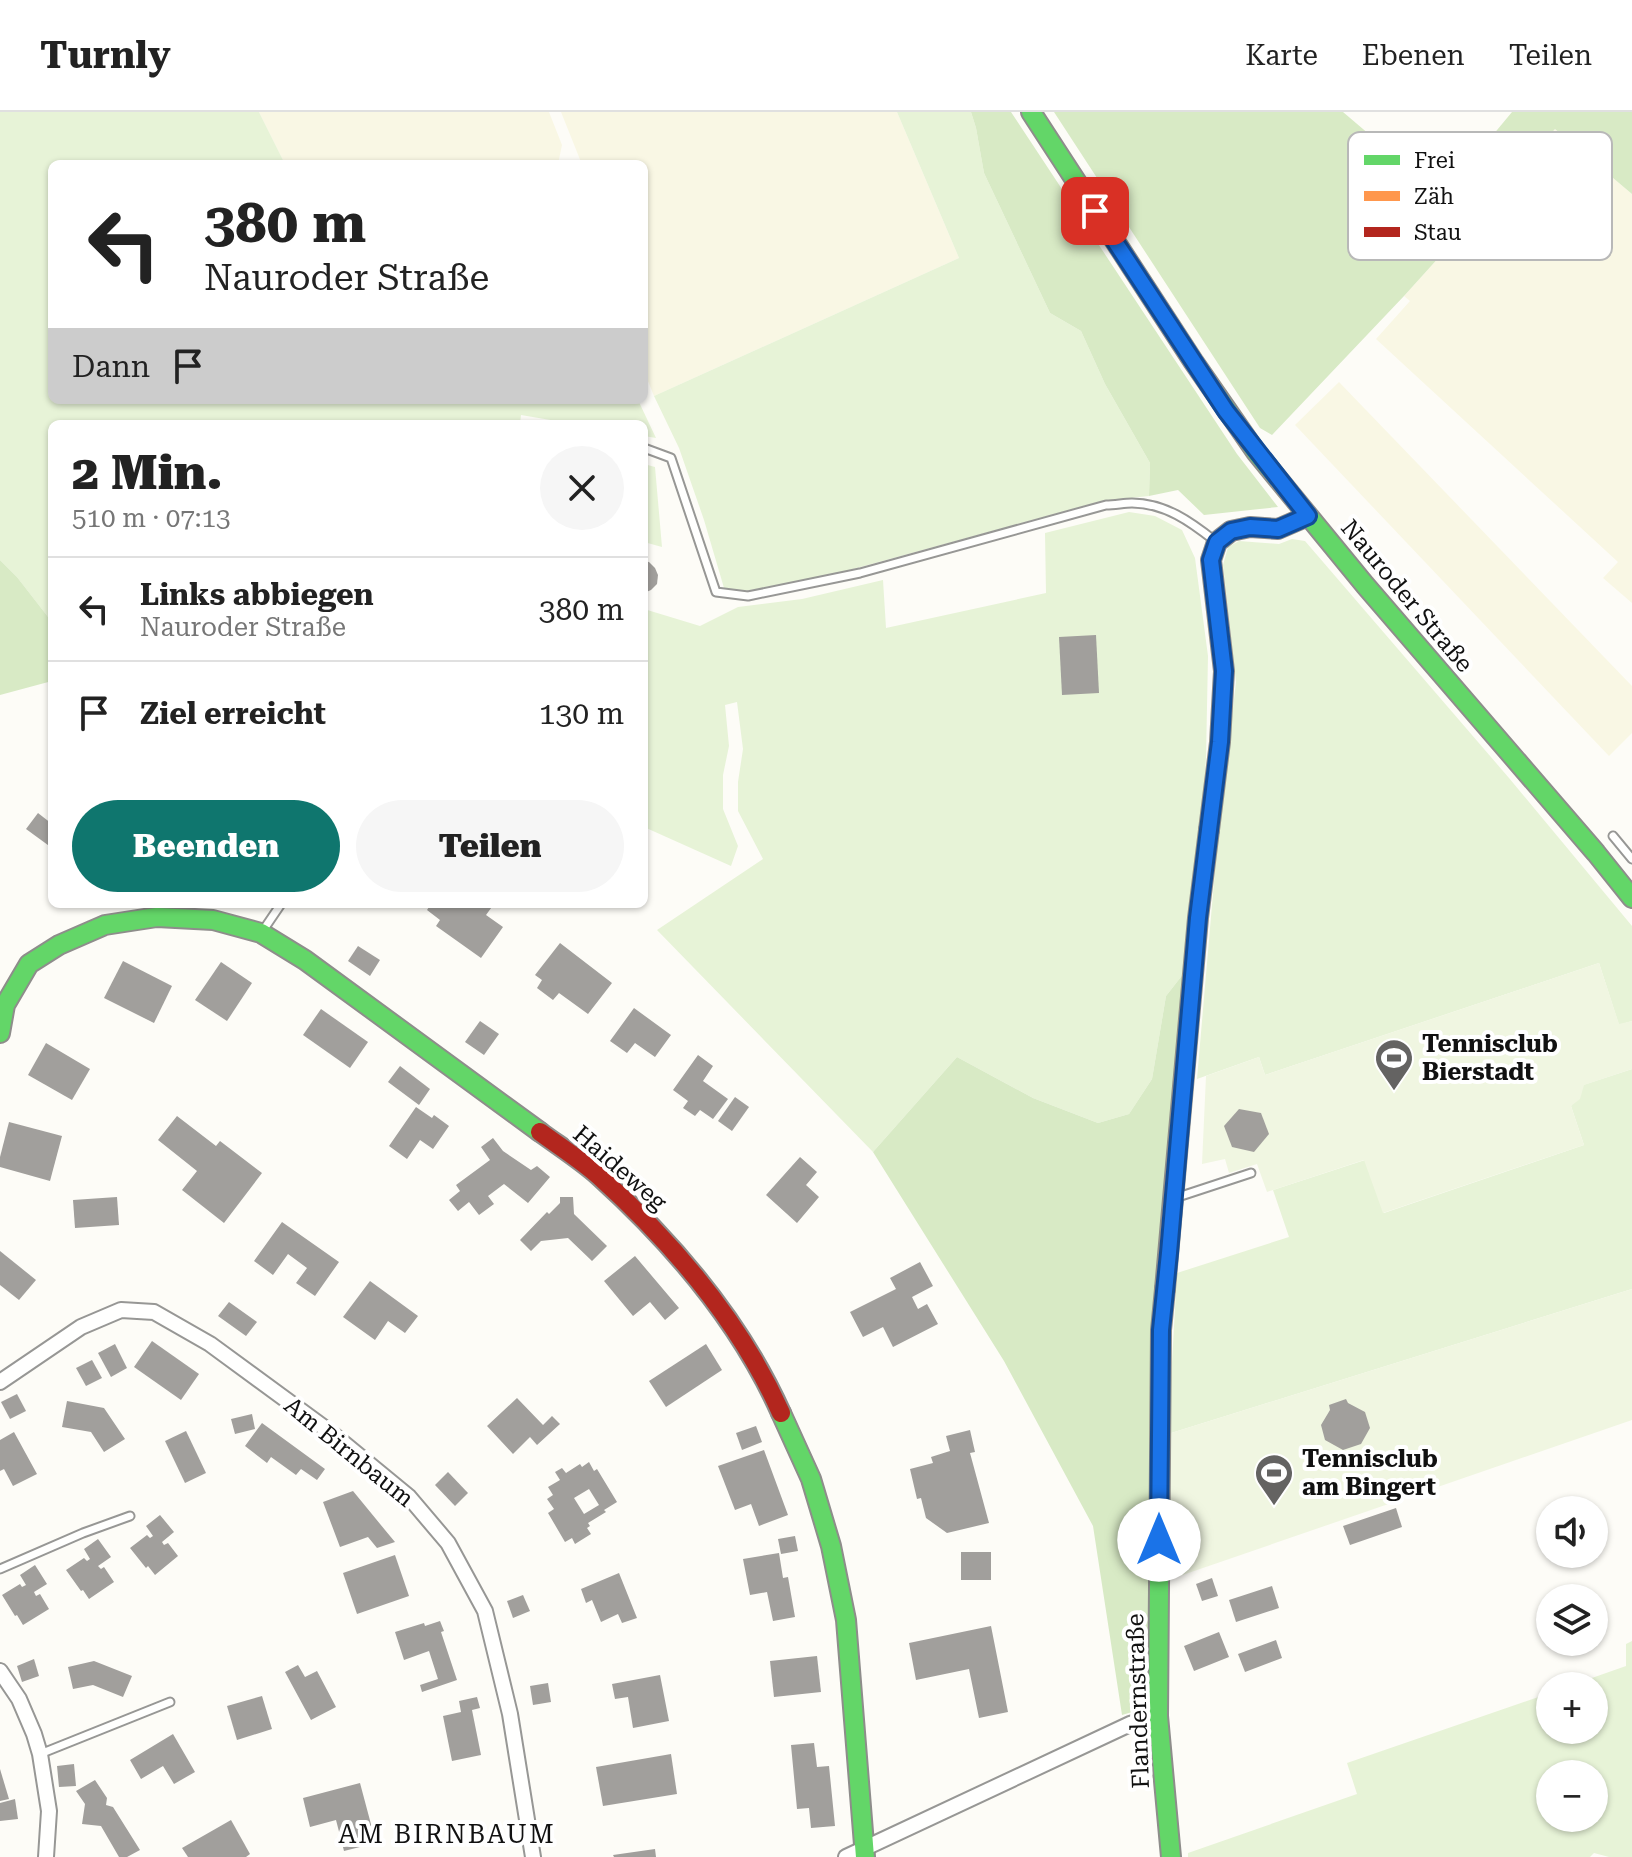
<!DOCTYPE html>
<html lang="de">
<head>
<meta charset="utf-8">
<style>
	:root { --surface:#fff; --page:#f6f6f6; --text:#222; --muted:#767676; --line:#e0e0e0; --accent:#0f766e }
	body { margin:0; font-family:"Roboto Serif",serif; background:var(--page); color:var(--text); height:100vh; display:flex; flex-direction:column; font-size:30px; white-space:nowrap }
	* { box-sizing:border-box; margin:0 }
	p { font-size:26px; color:var(--muted) }
	.icon { flex:none; width:44px; height:44px; fill:none; stroke:currentColor; stroke-width:2; stroke-linecap:round; stroke-linejoin:round }
	.map { position:relative; flex:1; overflow:hidden }
	.side { position:absolute; left:48px; top:308px; width:600px; height:488px; display:flex; flex-direction:column; background:var(--surface); border-radius:12px; box-shadow:0 2px 6px #0004 }
	.side>* { flex:none }
	.guide { position:absolute; left:48px; top:48px; width:600px; height:244px; border-radius:12px; box-shadow:0 2px 6px #0004; background:#fff; color:var(--text); overflow:hidden }
	.controls { position:absolute; left:1536px; top:1384px; display:grid; gap:16px }
	.controls a { display:grid; place-items:center; width:72px; height:72px; border-radius:50%; background:var(--surface); box-shadow:0 2px 6px #0004; font-size:40px }
	.pin { position:absolute; display:grid; place-items:center; width:68px; height:68px; color:#fff; margin:-34px; border-radius:16px; box-shadow:0 4px 12px #0006 }
	.me { position:absolute; width:88px; margin:-44px; rotate:0deg; stroke-linejoin:round; filter:drop-shadow(0 0 6px #0008) }
	.turn { display:flex; align-items:center; gap:28px; height:168px; padding:0 24px; font-size:36px }
	.turn .icon { width:104px; height:104px; stroke-width:2.5 }
	.turn b { display:block; font-size:56px; line-height:68px }
	.then { display:flex; align-items:center; height:76px; padding:0 24px; background:#0003; gap:16px; font-size:30px }
	.round { display:grid; place-items:center; flex:none; width:84px; height:84px; border-radius:42px; background:var(--page) }
	.headline { display:flex; align-items:center; justify-content:space-between; height:136px; padding:0 24px }
	h1 { font-size:48px; font-weight:800; line-height:60px }
	.button { display:flex; gap:16px; margin-top:auto; padding:16px 24px }
	.button a { flex:1; height:92px; border-radius:48px; background:var(--accent); color:#fff; font-size:32px; font-weight:800; line-height:92px; text-align:center }
	.button a+a { background:var(--page); color:var(--text) }
	ul { padding:0; list-style:none }
	li { display:flex; align-items:center; gap:24px; height:104px; padding:0 24px; border-top:2px solid var(--line) }
	li div { flex:1 }
	li b { display:block; font-size:30px }
	li em { font-style:normal }
	header { display:flex; align-items:center; gap:48px; box-sizing:border-box; height:112px; padding:0 40px; background:var(--surface); border-bottom:2px solid var(--line) }
	header strong { font-size:38px }
	nav { display:flex; gap:44px; margin-inline-start:auto; font-size:28px }
	.map>svg:first-child { display:block }
	.farmland { fill:#f9f7e4 }
	.green { fill:#e7f3d7; fill-rule:evenodd }
	.forest { fill:#d8eac5 }
	.pitch { fill:#f0f6e1 }
	.building { fill:#a19f9c; fill-rule:evenodd }
	.lines { fill:none; stroke-linecap:round; stroke-linejoin:round }
	.lane-casing { stroke:#979795; stroke-width:11 }
	.street-casing { stroke:#979795; stroke-width:18 }
	.fast-casing { stroke:#8e8d8b; stroke-width:22 }
	.slow-casing { stroke:#8e8d8b; stroke-width:22 }
	.jam-casing { stroke:#8e8d8b; stroke-width:22 }
	.lane { stroke:#fffffe; stroke-width:7 }
	.street { stroke:#fffffe; stroke-width:14 }
	.fast { stroke:#63d668; stroke-width:18 }
	.slow { stroke:#ff974d; stroke-width:18 }
	.jam { stroke:#b3261e; stroke-width:18 }
	.route-casing { stroke:#114b97; stroke-width:20 }
	.route { stroke:#1a73e8; stroke-width:14 }
	.labels { text-anchor:middle; dominant-baseline:central; stroke-width:8; stroke-linejoin:round; paint-order:stroke }
	.street-label { font-size:24px; fill:#111; stroke:#fff }
	.poi-label { font-size:24px; font-weight:bold; fill:#111; stroke:#fff; text-anchor:start }
	.neighbourhood-label { font-size:26px; letter-spacing:2px; fill:#111; stroke:#fff }
	.key { fill:#fff; stroke:#b8b8b8; stroke-width:2 }
	.key-label { font-size:22px; fill:#111 }
</style>
</head>
<body>
<header>
<strong>Turnly</strong>
<nav><a>Karte</a><a>Ebenen</a><a>Teilen</a></nav>
</header>
<div class="map">
<svg width="1632" height="1745" viewBox="0 0 1632 1745">
	<rect width="100%" height="100%" fill="#fdfcf7"/>
	<g class="farmland">
		<polygon points="259,0 549,0 562,33 558,52 285,52"/>
		<polygon points="561,0 897,0 959,146 654,284 644,259 644,52 580,52 581,50"/>
		<polygon points="1555,17 1632,82 1632,491 1603,466 1618,450 1376,227 1410,189 1404,184"/>
		<polygon points="1339,270 1632,574 1632,621 1609,644 1295,313"/>
	</g>
	<g class="green">
		<polygon points="0,0 259,0 285,52 52,52 52,288 638,288 656,326 644,324 644,312 574,312 521,303 520,312 52,312 52,510 17,465 0,448"/>
		<polygon points="897,0 971,0 976,16 984,61 1050,201 1081,219 1105,272 1150,351 1149,384 1102,389 835,462 745,479 724,476 704,408 679,336 654,284 959,146"/>
		<polygon points="644,352 655,355 662,435 644,430"/>
		<polygon points="1129,400 1155,404 1182,418 1195,446 1208,544 1206,646 1200,733 1184,861 1166,884 1152,967 1129,1002 1098,1011 1033,986 957,945 873,1040 657,818 763,747 738,699 738,670 743,637 737,590 725,593 729,634 723,663 723,697 738,734 731,754 644,715 644,497 700,514 738,495 802,487 883,468 886,516 1046,481 1045,421"/>
		<polygon points="1292,427 1305,429 1509,666 1632,814 1632,909 1619,913 1599,851 1265,963 1259,945 1197,967 1217,735 1236,570 1223,453 1228,435 1239,429 1279,432"/>
		<polygon points="1632,957 1632,1177 1168,1322 1177,1161 1289,1125 1273,1078 1365,1048 1384,1101 1584,1033 1571,994 1583,973"/>
		<path d="M1632 1529V1745H1609L1594 1741 1590 1745H1188V1741L1357 1682 1347 1651 1550 1581V1618H1594V1574H1569L1626 1554V1532ZM1550 1662H1594V1706H1550Z"/>
	</g>
	<g class="forest">
		<polygon points="971,0 1011,0 1237,342 1278,395 1204,403 1178,378 1149,384 1150,351 1105,272 1081,219 1050,201 984,61 976,16"/>
		<polygon points="1054,0 1343,0 1410,57 1453,71 1512,0 1632,0 1632,82 1555,17 1404,184 1272,323 1260,316"/>
		<polygon points="0,448 17,465 52,510 52,569 0,583"/>
		<polygon points="1184,861 1149,1595 1122,1603 1093,1414 1004,1249 873,1040 957,945 1033,986 1098,1011 1129,1002 1152,967 1166,884"/>
	</g>
	<g class="pitch">
		<polygon points="1599,851 1619,912 1632,909 1632,957 1584,973 1580,987 1571,994 1584,1033 1383,1101 1364,1048 1267,1080 1257,1052 1229,1061 1225,1047 1202,1052 1206,964 1259,945 1265,963"/>
		<polygon points="1632,1177 1632,1308 1168,1468 1168,1322"/>
	</g>
	<g class="building">
		<polygon points="644,449 649,450 655,456 658,463 657,472 651,478 644,481"/>
		<polygon points="1096,523 1099,581 1062,583 1059,525"/>
		<polygon points="38,701 52,712 52,736 26,717"/>
		<polygon points="431,792 494,792 486,803 503,815 481,846 436,814 440,808 427,798"/>
		<polygon points="560,831 612,871 588,902 559,881 553,888 537,876 542,868 535,863"/>
		<polygon points="358,834 380,848 370,864 348,849"/>
		<polygon points="123,849 172,874 154,911 104,886"/>
		<polygon points="221,850 252,871 227,909 195,888"/>
		<polygon points="634,896 671,923 655,945 635,931 627,941 610,929"/>
		<polygon points="321,897 368,930 350,956 303,923"/>
		<polygon points="480,909 499,922 484,943 465,930"/>
		<polygon points="46,931 90,957 72,988 28,963"/>
		<polygon points="698,943 713,954 703,969 728,987 713,1007 700,998 695,1004 683,996 688,989 673,978"/>
		<polygon points="400,954 430,977 419,993 388,970"/>
		<polygon points="735,985 749,995 732,1019 718,1009"/>
		<polygon points="416,995 432,1006 434,1003 449,1014 433,1037 420,1028 407,1047 389,1034"/>
		<polygon points="1239,997 1261,1001 1269,1022 1254,1040 1232,1035 1224,1014"/>
		<polygon points="177,1004 216,1034 220,1029 262,1061 224,1111 182,1078 197,1059 158,1028"/>
		<polygon points="9,1010 62,1024 50,1069 0,1055 0,1045"/>
		<polygon points="493,1026 503,1039 531,1058 537,1054 550,1065 528,1091 504,1072 488,1084 494,1092 479,1103 469,1090 458,1099 449,1088 460,1079 456,1073 490,1048 481,1035"/>
		<polygon points="800,1045 817,1060 806,1073 819,1085 797,1111 766,1083"/>
		<polygon points="117,1085 119,1113 75,1116 73,1088"/>
		<polygon points="560,1085 573,1085 574,1102 607,1134 592,1149 568,1126 541,1129 531,1139 520,1128 547,1100 549,1102 560,1091"/>
		<polygon points="282,1110 339,1150 315,1184 296,1171 307,1156 288,1142 273,1163 254,1149"/>
		<polygon points="0,1139 36,1168 19,1188 0,1173"/>
		<polygon points="635,1144 679,1196 665,1208 650,1190 633,1204 604,1169"/>
		<polygon points="920,1150 933,1174 912,1185 918,1197 927,1192 938,1212 893,1235 883,1215 863,1225 850,1200 896,1177 890,1166"/>
		<polygon points="370,1169 418,1204 405,1221 388,1209 375,1228 343,1205"/>
		<polygon points="229,1190 257,1210 246,1224 218,1204"/>
		<polygon points="152,1229 199,1262 181,1288 134,1255"/>
		<polygon points="115,1232 127,1256 111,1265 98,1241"/>
		<polygon points="706,1232 722,1258 666,1295 649,1269"/>
		<polygon points="92,1248 102,1266 86,1274 76,1256"/>
		<polygon points="17,1282 26,1299 10,1307 1,1290"/>
		<polygon points="517,1286 543,1313 552,1304 560,1312 537,1333 530,1325 513,1342 487,1314"/>
		<polygon points="1346,1287 1348,1291 1365,1300 1370,1316 1361,1332 1343,1338 1325,1328 1321,1313 1330,1298 1329,1293"/>
		<polygon points="67,1289 104,1296 125,1327 104,1340 91,1320 62,1315"/>
		<polygon points="252,1302 255,1317 235,1322 231,1307"/>
		<polygon points="262,1311 325,1357 317,1368 301,1357 296,1363 271,1345 267,1351 245,1334"/>
		<polygon points="756,1314 762,1330 742,1338 736,1321"/>
		<polygon points="970,1318 975,1340 970,1341 989,1411 947,1421 926,1406 921,1386 917,1387 910,1357 933,1351 931,1345 950,1339 946,1324"/>
		<polygon points="186,1319 206,1361 185,1371 165,1329"/>
		<polygon points="14,1320 37,1362 13,1374 4,1357 0,1359 0,1328"/>
		<polygon points="764,1338 788,1403 759,1414 751,1392 735,1398 718,1354"/>
		<path d="M589 1350 594 1359 597 1357 617 1390 604 1398 606 1400 588 1411 590 1414 587 1416 591 1422 575 1432 572 1426 565 1430 548 1401 554 1397 547 1387 553 1383 548 1375 560 1368 555 1360 562 1356 566 1361 580 1352 582 1355ZM589 1377 599 1393 584 1402 574 1386Z"/>
		<polygon points="448,1360 468,1381 455,1394 435,1373"/>
		<polygon points="353,1379 385,1418 395,1430 377,1436 368,1425 340,1435 323,1390"/>
		<polygon points="1396,1396 1402,1415 1350,1433 1343,1414"/>
		<polygon points="160,1403 174,1420 162,1430 164,1433 168,1431 178,1444 155,1463 148,1454 146,1456 130,1436 147,1423 150,1426 153,1424 146,1414"/>
		<polygon points="795,1424 798,1439 781,1442 778,1427"/>
		<polygon points="98,1427 111,1445 98,1454 101,1457 104,1455 114,1470 89,1487 83,1478 81,1479 66,1458 84,1446 87,1449 90,1447 84,1437"/>
		<rect x="961" y="1440" width="30" height="28"/>
		<polygon points="779,1441 783,1466 788,1465 795,1505 773,1509 767,1480 750,1483 743,1447"/>
		<polygon points="395,1443 409,1484 357,1502 343,1461"/>
		<polygon points="35,1453 47,1472 34,1480 36,1484 40,1482 49,1497 23,1513 17,1503 15,1504 2,1483 20,1472 22,1475 26,1473 20,1463"/>
		<polygon points="619,1461 637,1506 622,1511 618,1502 601,1510 592,1488 586,1491 581,1477"/>
		<polygon points="1212,1466 1218,1484 1202,1489 1196,1472"/>
		<polygon points="1272,1474 1279,1496 1236,1510 1229,1488"/>
		<polygon points="523,1483 530,1499 513,1506 507,1489"/>
		<polygon points="440,1509 444,1519 441,1520 457,1568 422,1580 420,1573 438,1567 429,1539 404,1548 395,1520 424,1511 425,1514"/>
		<polygon points="991,1514 1008,1600 979,1606 969,1557 916,1568 909,1531"/>
		<polygon points="1219,1520 1229,1545 1194,1559 1184,1534"/>
		<polygon points="1276,1528 1282,1546 1245,1560 1238,1542"/>
		<polygon points="817,1544 821,1580 774,1585 770,1549"/>
		<polygon points="34,1547 39,1564 22,1570 17,1554"/>
		<polygon points="94,1549 132,1564 123,1585 93,1573 73,1577 68,1555"/>
		<polygon points="298,1553 305,1565 317,1559 336,1595 311,1608 285,1560"/>
		<polygon points="660,1563 669,1609 633,1616 628,1585 615,1587 612,1572"/>
		<polygon points="548,1571 551,1590 533,1593 530,1574"/>
		<polygon points="262,1584 272,1617 237,1628 227,1594"/>
		<polygon points="477,1585 480,1596 472,1598 481,1643 452,1649 443,1604 461,1600 459,1589"/>
		<polygon points="173,1622 195,1660 174,1672 163,1654 141,1667 130,1648"/>
		<polygon points="814,1631 817,1655 829,1654 835,1714 811,1716 809,1696 797,1697 791,1633"/>
		<polygon points="671,1642 677,1682 603,1694 596,1655"/>
		<polygon points="74,1652 76,1674 59,1675 57,1654"/>
		<polygon points="0,1657 9,1687 0,1689"/>
		<polygon points="95,1668 107,1686 106,1693 113,1695 140,1738 127,1745 119,1745 101,1714 82,1712 85,1692 76,1679"/>
		<polygon points="360,1671 376,1731 344,1739 336,1708 310,1715 303,1686"/>
		<polygon points="15,1687 18,1707 0,1709 0,1691"/>
		<polygon points="231,1708 250,1742 246,1745 188,1745 182,1736"/>
		<polygon points="655,1737 656,1745 614,1745 613,1743"/>
	</g>
	<g class="lines">
		<defs>
			<g id="lane">
				<path d="M644 336 671 346 716 480 748 484 860 461 1106 393C1115 393 1124 391 1132 391 1165 391 1191 410 1215 429"/>
				<polyline points="1613,724 1632,747"/>
				<polyline points="262,820 281,792"/>
				<polyline points="1175,1086 1251,1061"/>
				<polyline points="0,1457 83,1421 130,1404"/>
				<polyline points="40,1642 170,1590"/>
			</g>
			<g id="street">
				<polyline points="0,1270 81,1215 121,1198 154,1200 210,1232 330,1320 409,1385 448,1431 485,1499 510,1602 533,1745"/>
				<polyline points="0,1559 19,1587 34,1622 40,1642 49,1699 46,1745"/>
				<polyline points="846,1745 1130,1612 1158,1604"/>
			</g>
			<g id="fast">
				<polyline points="1031,0 1193,249 1256,340 1365,473 1596,741 1632,786"/>
				<polyline points="1209,718 1220,630 1224,559 1211,448 1217,430 1231,419 1250,415 1278,417 1308,404"/>
				<polyline points="0,921 5,893 29,852 59,833 105,813 157,805 213,808 261,821 305,848 540,1020"/>
				<polyline points="1165,1177 1161,1218 1158,1604 1171,1745"/>
				<polyline points="781,1301 811,1367 831,1434 846,1508 865,1745"/>
			</g>
			<polyline id="slow" points="1165,1177 1198,806 1209,718"/>
			<path id="jam" d="M540 1020C559 1034 581 1048 599 1064 673 1131 740 1209 781 1301"/>
		</defs>
		<use href="#lane" class="lane-casing"/>
		<use href="#street" class="street-casing"/>
		<use href="#fast" class="fast-casing"/>
		<use href="#slow" class="slow-casing"/>
		<use href="#jam" class="jam-casing"/>
		<use href="#lane" class="lane"/>
		<use href="#street" class="street"/>
		<use href="#fast" class="fast"/>
		<use href="#slow" class="slow"/>
		<use href="#jam" class="jam"/>
	</g>
	<g class="lines">
		<defs>
			<polyline id="route" points="1095,99 1226,299 1308,404 1278,417 1250,415 1231,419 1217,430 1211,448 1224,559 1220,630 1198,806 1169,1141 1161,1218 1159,1428"/>
		</defs>
		<use href="#route" class="route-casing"/>
		<use href="#route" class="route"/>
	</g>
	<defs>
		<symbol id="stadium-pin" viewBox="-11 -11 22 30"><path d="M0 17L-7.5 6A9.5 9.5 0 1 1 7.5 6Z" fill="#646362" stroke="#fff"/><path d="M0-5a6.5 5 0 1 0 0 10a6.5 5 0 1 0 0-10ZM-3.5-1.8h7v3.6h-7Z" fill="#fff"/></symbol>
	</defs>
	<g fill-rule="evenodd">
		<use href="#stadium-pin" x="1372" y="924" width="44" height="60"/>
		<use href="#stadium-pin" x="1252" y="1339" width="44" height="60"/>
	</g>
	<g class="labels">
		<g class="street-label">
			<text transform="translate(1407 484) rotate(50)">Nauroder Straße</text>
			<text transform="translate(620 1056) rotate(41)">Haideweg</text>
			<text transform="translate(349 1340) rotate(39)">Am Birnbaum</text>
			<text transform="translate(1138 1589) rotate(-92)">Flandernstraße</text>
		</g>
		<g class="poi-label">
			<text x="1422" y="932">Tennisclub<tspan x="1422" dy="28">Bierstadt</tspan></text>
			<text x="1302" y="1347">Tennisclub<tspan x="1302" dy="28">am Bingert</tspan></text>
		</g>
		<g class="neighbourhood-label">
			<text x="447" y="1722">AM BIRNBAUM</text>
		</g>
	</g>
	<rect x="1348" y="20" width="264" height="128" rx="12" class="key"/>
	<rect x="1364" y="43" width="36" height="10" fill="#63d668"/>
	<rect x="1364" y="79" width="36" height="10" fill="#ff974d"/>
	<rect x="1364" y="115" width="36" height="10" fill="#b3261e"/>
	<g class="key-label">
		<text x="1414" y="56">Frei</text>
		<text x="1414" y="92">Zäh</text>
		<text x="1414" y="128">Stau</text>
	</g>
</svg>
<div class="controls">
<a><svg class="icon" aria-label="sound" viewBox="0 0 24 24"><path d="M4 9h4l5-4v14l-5-4H4zM17 9q2 3 0 6"/></svg></a>
<a><svg class="icon" aria-label="layers" viewBox="0 0 24 24"><path d="M12 4l9 5-9 5-9-5zM3 14l9 5 9-5"/></svg></a>
<a>+</a>
<a>−</a>
</div>
<div class="pin" style="left:1095px;top:99px;background:#d93025"><svg class="icon" aria-label="arrive" viewBox="0 0 24 24"><path d="M6 21V4h12l-3 4 3 4H6"/></svg></div>
<svg class="me" style="left:1159px;top:1428px" viewBox="-20 -20 40 40"><circle r="19" fill="#fff"/><path d="M0-13L10 11 0 6-10 11z" fill="#1a73e8"/></svg>
<div class="guide">
<div class="turn"><svg class="icon" aria-label="left" viewBox="0 0 24 24"><path d="M17 20v-9H6M10 6l-5 5 5 5"/></svg><div><b>380 m</b>Nauroder Straße</div></div>
<div class="then">Dann<svg class="icon" aria-label="arrive" viewBox="0 0 24 24"><path d="M6 21V4h12l-3 4 3 4H6"/></svg></div>
</div>
<section class="side">
<div class="headline"><div><h1>2 Min.</h1><p>510 m · 07:13</p></div><a class="round"><svg class="icon" aria-label="close" viewBox="0 0 24 24"><path d="M6 6l12 12M18 6L6 18"/></svg></a></div>
<ul>
<li><svg class="icon" aria-label="left" viewBox="0 0 24 24"><path d="M17 20v-9H6M10 6l-5 5 5 5"/></svg><div><b>Links abbiegen</b><p>Nauroder Straße</p></div><em>380 m</em></li>
<li><svg class="icon" aria-label="arrive" viewBox="0 0 24 24"><path d="M6 21V4h12l-3 4 3 4H6"/></svg><div><b>Ziel erreicht</b></div><em>130 m</em></li>
</ul>
<div class="button"><a>Beenden</a><a>Teilen</a></div>
</section>
</div>
</body>
</html>
